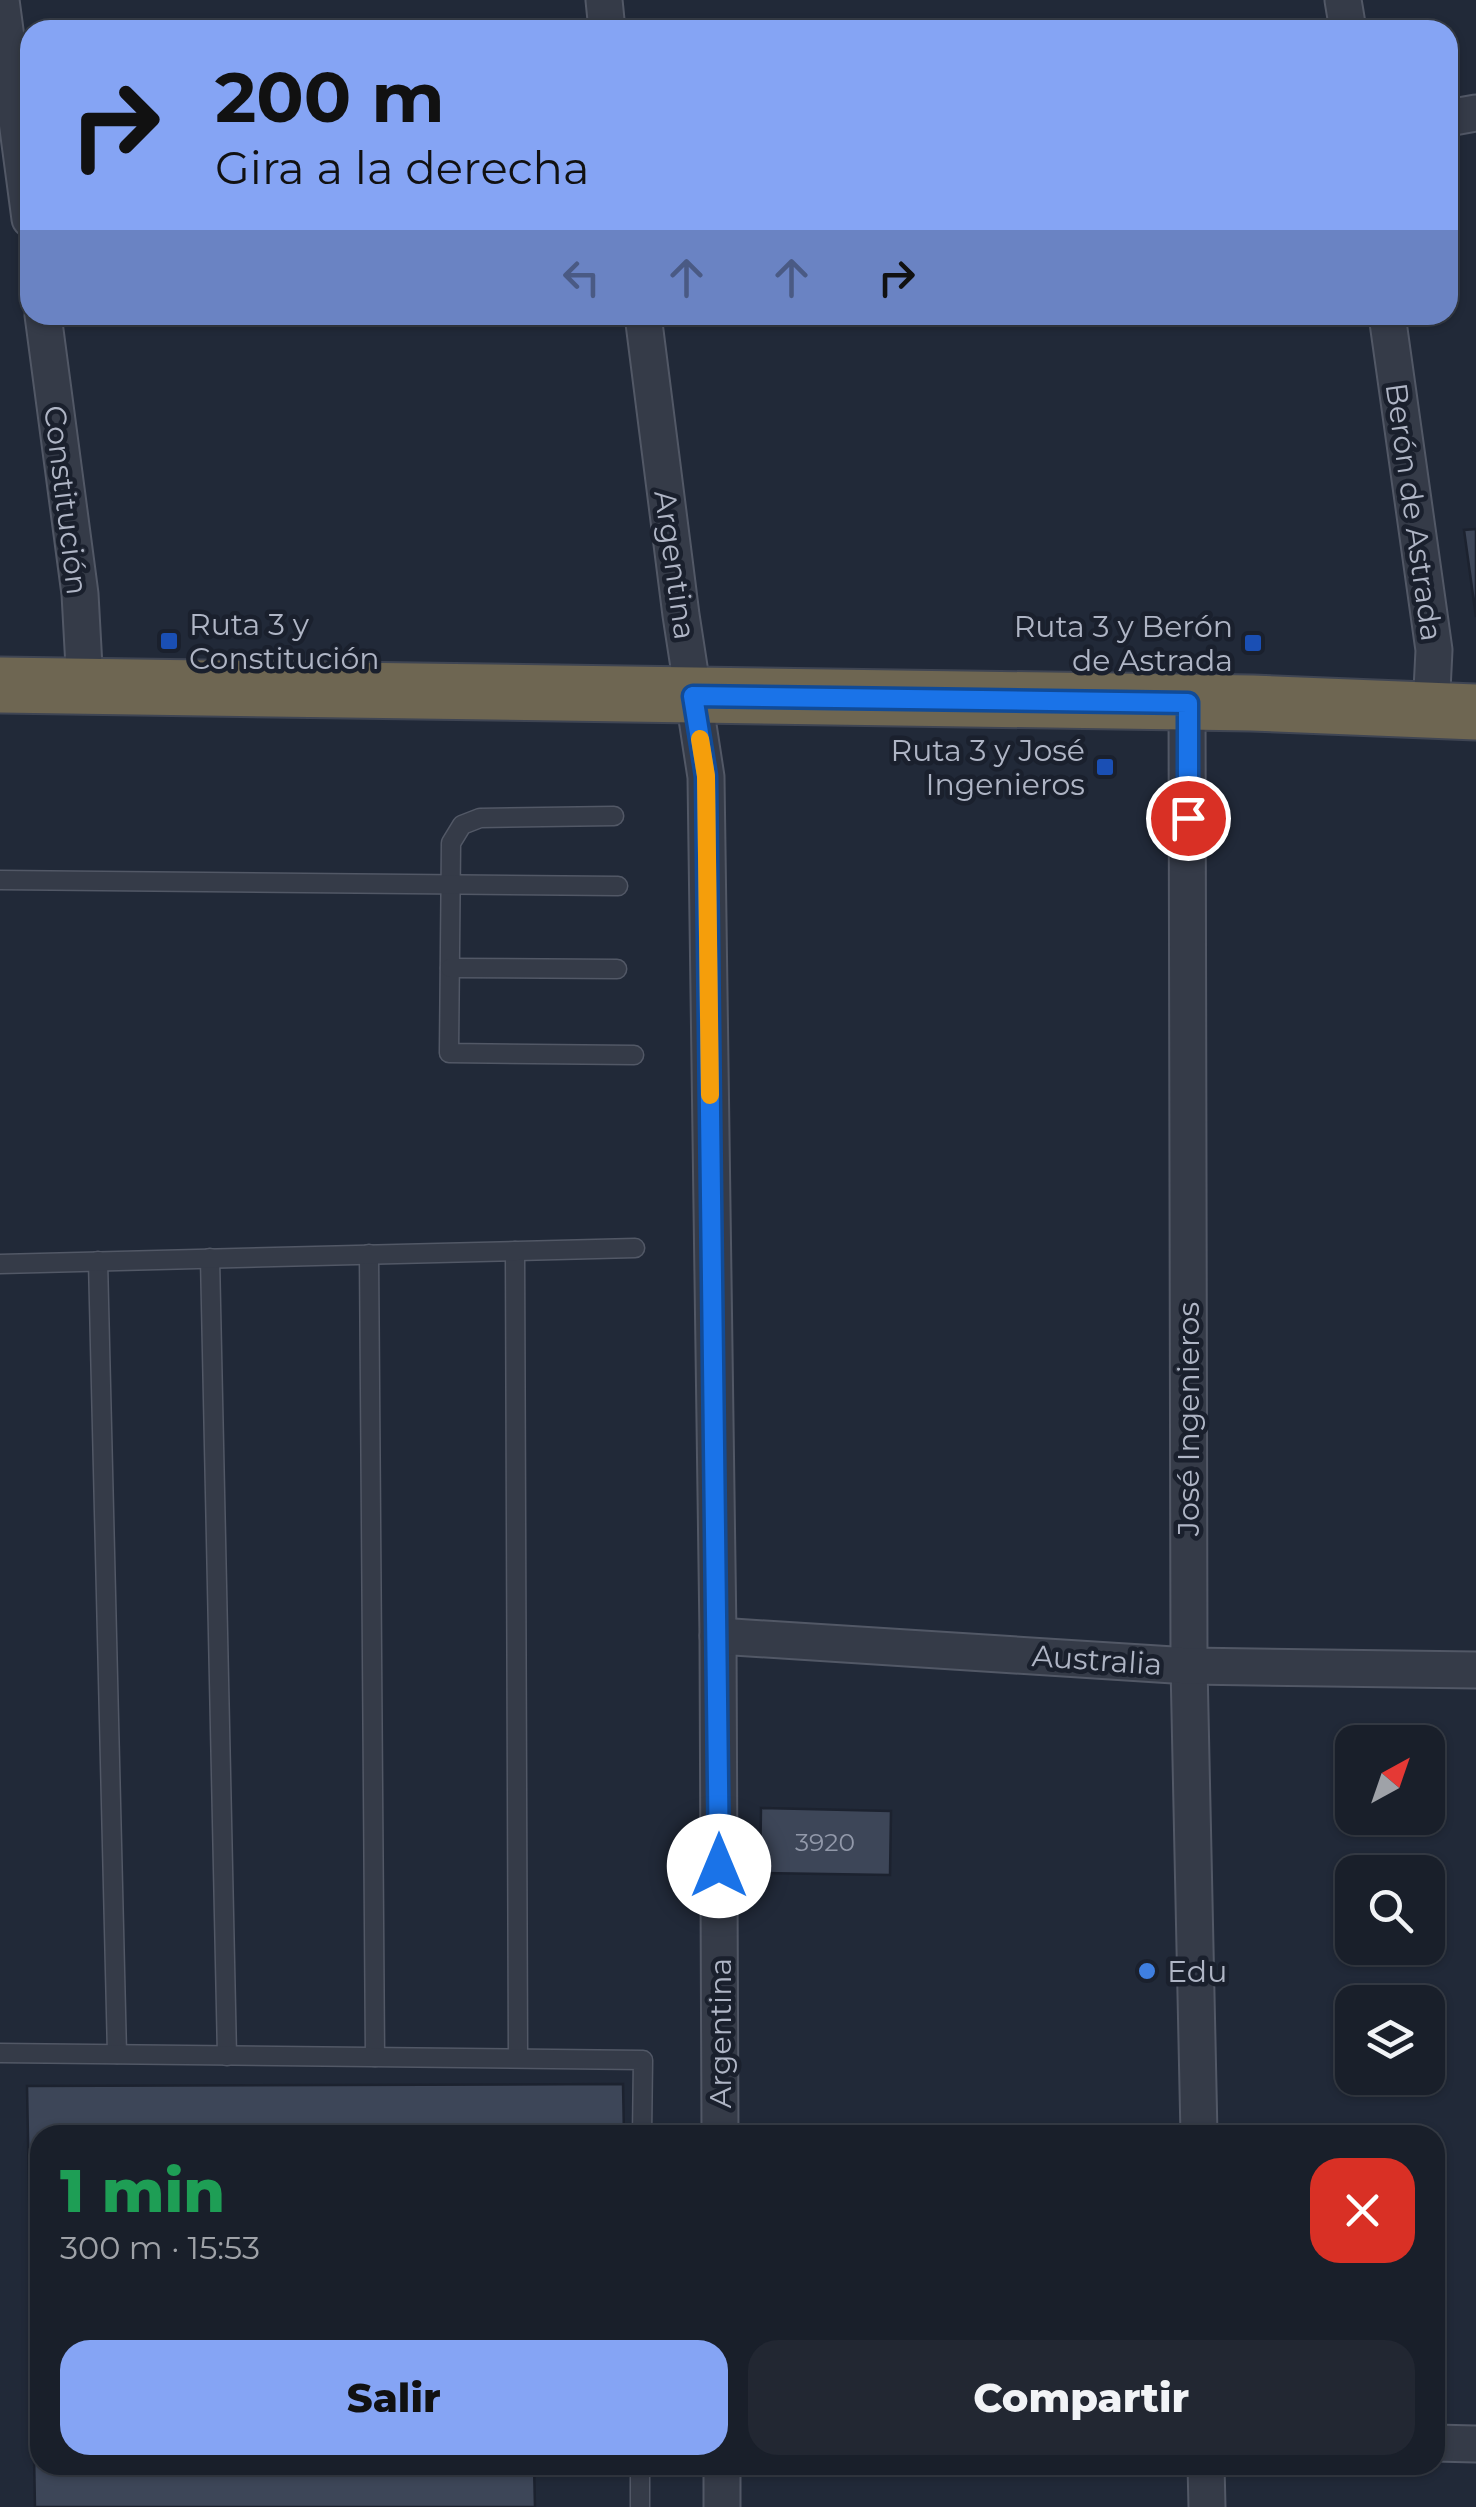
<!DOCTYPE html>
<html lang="es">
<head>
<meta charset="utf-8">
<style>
	:root { --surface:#191f2a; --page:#222732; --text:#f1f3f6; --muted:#9fa2a8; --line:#373d47; --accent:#85a4f4 }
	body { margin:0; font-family:Montserrat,sans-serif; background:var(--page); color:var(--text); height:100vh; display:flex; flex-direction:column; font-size:38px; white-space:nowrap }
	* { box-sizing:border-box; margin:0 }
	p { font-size:32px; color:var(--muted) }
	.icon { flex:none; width:55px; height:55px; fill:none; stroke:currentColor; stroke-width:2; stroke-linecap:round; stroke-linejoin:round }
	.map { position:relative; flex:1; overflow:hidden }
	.panel { position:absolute; left:30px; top:2125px; width:1415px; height:350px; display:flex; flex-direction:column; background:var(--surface); border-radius:30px; box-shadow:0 2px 8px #0004,0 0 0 2px var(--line) }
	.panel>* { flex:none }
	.hud { position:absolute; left:20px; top:20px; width:1438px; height:305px; border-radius:30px; box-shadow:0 2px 8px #0004,0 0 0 2px var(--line); background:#85a4f4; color:#111; overflow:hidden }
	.needle { width:65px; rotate:40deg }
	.fabs { position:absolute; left:1335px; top:1725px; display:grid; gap:20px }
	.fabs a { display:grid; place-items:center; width:110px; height:110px; border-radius:20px; background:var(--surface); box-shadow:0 2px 8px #0004,0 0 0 2px var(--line); font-size:50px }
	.pin { position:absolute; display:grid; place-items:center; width:85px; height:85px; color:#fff; margin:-42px; border:5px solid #fff; border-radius:50%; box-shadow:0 2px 10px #0007 }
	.me { position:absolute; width:110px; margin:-55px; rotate:0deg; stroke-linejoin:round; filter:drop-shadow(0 0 8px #0008) }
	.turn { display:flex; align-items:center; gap:35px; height:210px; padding:0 30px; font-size:45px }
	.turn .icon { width:130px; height:130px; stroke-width:2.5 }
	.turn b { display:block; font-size:70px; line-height:85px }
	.lanes { display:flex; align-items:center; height:95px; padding:0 30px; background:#0003; justify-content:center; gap:50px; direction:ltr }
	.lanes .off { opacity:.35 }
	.round { display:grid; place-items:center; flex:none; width:105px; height:105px; border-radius:30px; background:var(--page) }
	.summary { display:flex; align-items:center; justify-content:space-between; height:170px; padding:0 30px }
	h1 { font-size:60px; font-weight:800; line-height:75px; color:#1e9e55 }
	.primary-button { display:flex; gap:20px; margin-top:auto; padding:20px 30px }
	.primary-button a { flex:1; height:115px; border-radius:30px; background:var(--accent); color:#111; font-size:40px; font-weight:800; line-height:115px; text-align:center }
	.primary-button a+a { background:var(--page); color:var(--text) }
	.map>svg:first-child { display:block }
	.building { fill:#3d4658; stroke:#1c222f; stroke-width:2.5 }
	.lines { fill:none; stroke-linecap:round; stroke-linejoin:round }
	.lane-casing { stroke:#525866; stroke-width:21 }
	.street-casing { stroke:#525866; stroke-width:39 }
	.highway-casing { stroke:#3f4553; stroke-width:59 }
	.lane { stroke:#353b48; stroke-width:18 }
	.street { stroke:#353b48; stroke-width:35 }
	.highway { stroke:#6e6652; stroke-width:55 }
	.route-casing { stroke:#114b97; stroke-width:25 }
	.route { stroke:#1a73e8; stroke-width:18 }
	.slow { stroke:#f59e0b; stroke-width:18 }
	.transit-dot { fill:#1a4fb4; stroke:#1a202d; stroke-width:4 }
	.shop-dot { fill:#3f7fe0; stroke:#1a202d; stroke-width:4 }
	.labels { text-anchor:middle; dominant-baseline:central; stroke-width:9; stroke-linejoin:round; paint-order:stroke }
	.number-label { font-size:25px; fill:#9299aa }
	.street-label { font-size:30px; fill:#afb5c5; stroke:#1a202d }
	.poi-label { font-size:30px; fill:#afb5c5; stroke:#1a202d; text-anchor:start }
</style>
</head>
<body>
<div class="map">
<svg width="1476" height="2507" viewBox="0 0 1476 2507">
	<rect width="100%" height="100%" fill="#212938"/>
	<g class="building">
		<polygon points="1476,529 1476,617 1464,530"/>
		<polygon points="761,1808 891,1811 890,1875 760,1873"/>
		<polygon points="623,2084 624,2135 40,2135 40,2465 534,2465 535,2507 35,2507 27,2086"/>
	</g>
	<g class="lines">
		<defs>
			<g id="lane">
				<polyline points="614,816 480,818 462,825 451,843 449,1053 634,1055"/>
				<polyline points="0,880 618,886"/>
				<polyline points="450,968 617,969"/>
				<polyline points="515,1251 518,2058"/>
				<polyline points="369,1254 375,2057"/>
				<polyline points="210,1258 227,2056"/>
				<polyline points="98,1261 117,2054"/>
				<polyline points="0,1264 635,1248"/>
				<polyline points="0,2053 643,2060 642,2135"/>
				<polyline points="640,2507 640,2465"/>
			</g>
			<g id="street">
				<polyline points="1,0 30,219"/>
				<polyline points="604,0 607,30"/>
				<polyline points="1343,0 1348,30"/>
				<polyline points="1448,118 1476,113"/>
				<polyline points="43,315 80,594 85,685"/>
				<polyline points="643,315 681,615 706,777 718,1636 720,2135"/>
				<polyline points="1387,315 1434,650 1431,710"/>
				<polyline points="1187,703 1189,1666 1199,2135"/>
				<polyline points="718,1636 1189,1666 1476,1670"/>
				<polyline points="1435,2443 1476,2444"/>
				<polyline points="722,2465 722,2507"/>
				<polyline points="1206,2465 1207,2507"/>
			</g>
			<polyline id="highway" points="0,685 1252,703 1476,712"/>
		</defs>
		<use href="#lane" class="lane-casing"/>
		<use href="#street" class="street-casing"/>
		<use href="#highway" class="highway-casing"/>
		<use href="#lane" class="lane"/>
		<use href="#street" class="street"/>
		<use href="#highway" class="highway"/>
	</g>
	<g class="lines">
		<defs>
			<polyline id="route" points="719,1866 706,776 693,696 1188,703 1188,818"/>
		</defs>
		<use href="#route" class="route-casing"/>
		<use href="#route" class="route"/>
		<polyline class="slow" points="700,739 706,776 710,1095"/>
	</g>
	<g class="transit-dot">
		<rect x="159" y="631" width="20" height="20" rx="5"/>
		<rect x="1243" y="633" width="20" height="20" rx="5"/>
		<rect x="1095" y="757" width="20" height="20" rx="5"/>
	</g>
	<circle class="shop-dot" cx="1147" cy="1971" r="10"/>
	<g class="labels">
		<g class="number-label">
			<text x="825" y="1842">3920</text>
		</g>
		<g class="street-label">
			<text transform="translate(66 500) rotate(83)">Constitución</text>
			<text transform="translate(1414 512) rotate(82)">Berón de Astrada</text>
			<text transform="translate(675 565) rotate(82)">Argentina</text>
			<text transform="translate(1188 1419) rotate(-90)">José Ingenieros</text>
			<text transform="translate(1097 1660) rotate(4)">Australia</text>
			<text transform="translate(720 2033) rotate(-90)">Argentina</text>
		</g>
		<g class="poi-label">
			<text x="189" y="624">Ruta 3 y<tspan x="189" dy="34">Constitución</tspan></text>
			<text x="1233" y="626" text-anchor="end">Ruta 3 y Berón<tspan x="1233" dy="34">de Astrada</tspan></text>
			<text x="1085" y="750" text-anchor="end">Ruta 3 y José<tspan x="1085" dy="34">Ingenieros</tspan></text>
			<text x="1167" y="1971">Edu</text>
		</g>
	</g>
</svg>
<div class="fabs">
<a><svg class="needle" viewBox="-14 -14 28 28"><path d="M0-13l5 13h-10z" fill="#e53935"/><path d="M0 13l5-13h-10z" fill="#9fa2a8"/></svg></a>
<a><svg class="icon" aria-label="search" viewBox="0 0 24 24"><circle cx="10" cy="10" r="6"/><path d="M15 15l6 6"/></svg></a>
<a><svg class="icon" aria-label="layers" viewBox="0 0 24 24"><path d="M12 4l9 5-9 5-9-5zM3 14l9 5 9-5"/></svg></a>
</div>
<div class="pin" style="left:1188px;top:818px;background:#d93025"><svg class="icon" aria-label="arrive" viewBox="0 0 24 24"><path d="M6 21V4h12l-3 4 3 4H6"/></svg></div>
<svg class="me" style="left:719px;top:1866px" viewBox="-20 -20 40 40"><circle r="19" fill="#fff"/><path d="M0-13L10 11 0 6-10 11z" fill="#1a73e8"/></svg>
<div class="hud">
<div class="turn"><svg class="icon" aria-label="right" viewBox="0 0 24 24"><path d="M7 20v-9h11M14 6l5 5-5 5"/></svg><div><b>200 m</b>Gira a la derecha</div></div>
<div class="lanes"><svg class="icon off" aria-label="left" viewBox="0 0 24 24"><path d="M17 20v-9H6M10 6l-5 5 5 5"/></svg><svg class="icon off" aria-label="ahead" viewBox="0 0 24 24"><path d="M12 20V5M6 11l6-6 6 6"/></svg><svg class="icon off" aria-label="ahead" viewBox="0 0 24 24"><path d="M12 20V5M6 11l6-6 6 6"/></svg><svg class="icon" aria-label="right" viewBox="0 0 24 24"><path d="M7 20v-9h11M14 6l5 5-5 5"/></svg></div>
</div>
<section class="panel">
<div class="summary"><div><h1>1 min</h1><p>300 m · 15:53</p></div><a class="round" style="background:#d93025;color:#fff"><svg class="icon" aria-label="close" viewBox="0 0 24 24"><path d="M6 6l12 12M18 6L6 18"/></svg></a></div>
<div class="primary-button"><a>Salir</a><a>Compartir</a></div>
</section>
</div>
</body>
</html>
